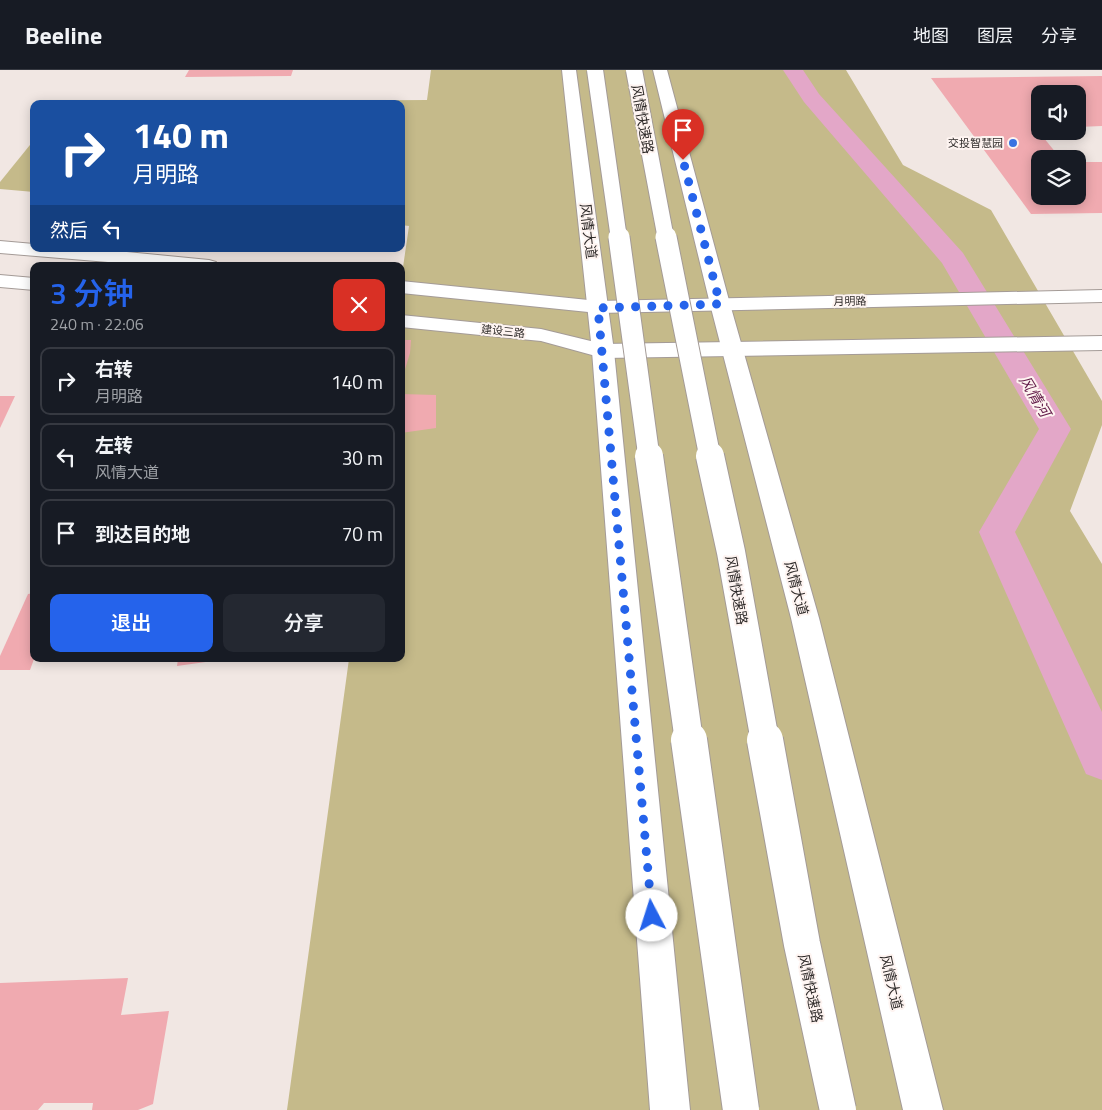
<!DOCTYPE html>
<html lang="zh">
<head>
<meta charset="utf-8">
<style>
	:root { --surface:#171b24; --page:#242831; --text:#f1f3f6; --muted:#9ea1a6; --line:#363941; --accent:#2563eb }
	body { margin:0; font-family:"Titillium Web","Noto Sans SC",sans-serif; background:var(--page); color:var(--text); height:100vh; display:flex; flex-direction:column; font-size:19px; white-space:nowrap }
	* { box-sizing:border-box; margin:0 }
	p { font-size:16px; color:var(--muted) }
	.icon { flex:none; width:28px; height:28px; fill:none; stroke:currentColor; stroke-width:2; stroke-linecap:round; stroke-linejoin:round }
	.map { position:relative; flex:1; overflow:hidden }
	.sheet { position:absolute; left:30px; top:192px; width:375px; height:400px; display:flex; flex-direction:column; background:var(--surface); border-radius:10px; box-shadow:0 2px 12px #0003 }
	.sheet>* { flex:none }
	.top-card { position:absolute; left:30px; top:30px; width:375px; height:152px; border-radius:10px; box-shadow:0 2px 12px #0003; background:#1a4fa0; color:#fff; overflow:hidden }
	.controls { position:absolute; left:1031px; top:15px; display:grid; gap:10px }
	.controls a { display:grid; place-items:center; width:55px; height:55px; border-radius:10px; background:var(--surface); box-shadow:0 2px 12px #0003; font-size:25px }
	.pin { position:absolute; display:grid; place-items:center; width:42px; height:42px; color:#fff; margin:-51px -21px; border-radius:50% 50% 50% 0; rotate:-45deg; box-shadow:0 0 5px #0007 }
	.pin .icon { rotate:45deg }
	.me { position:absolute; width:55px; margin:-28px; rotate:355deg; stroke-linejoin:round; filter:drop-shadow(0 0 4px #0008) }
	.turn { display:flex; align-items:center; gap:18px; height:105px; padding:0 20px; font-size:22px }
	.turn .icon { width:65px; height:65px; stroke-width:2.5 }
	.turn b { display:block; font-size:35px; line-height:42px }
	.then { display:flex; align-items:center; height:48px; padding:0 20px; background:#0003; gap:10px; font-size:19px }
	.round { display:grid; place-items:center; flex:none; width:52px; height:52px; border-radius:10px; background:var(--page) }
	.head { display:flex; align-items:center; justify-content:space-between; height:85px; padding:0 20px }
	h1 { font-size:30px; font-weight:600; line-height:38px; color:var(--accent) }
	.action { display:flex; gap:10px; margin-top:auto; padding:10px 20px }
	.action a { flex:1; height:58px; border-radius:10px; background:var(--accent); color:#fff; font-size:20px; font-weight:600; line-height:58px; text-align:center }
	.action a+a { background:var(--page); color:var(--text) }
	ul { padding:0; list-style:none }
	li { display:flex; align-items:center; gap:15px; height:68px; margin:0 10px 8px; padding:0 10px; border:2px solid var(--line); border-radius:10px }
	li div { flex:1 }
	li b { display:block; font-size:19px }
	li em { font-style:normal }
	header { display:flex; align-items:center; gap:30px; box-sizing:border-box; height:70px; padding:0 25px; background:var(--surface); border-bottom:1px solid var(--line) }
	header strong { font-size:24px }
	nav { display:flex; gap:28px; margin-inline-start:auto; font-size:18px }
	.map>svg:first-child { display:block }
	.green { fill:#c5ba8a }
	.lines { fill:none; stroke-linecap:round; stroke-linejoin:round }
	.canal { fill:#e3a7c8; fill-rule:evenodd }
	.building { fill:#f0aab0 }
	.secondary-casing { stroke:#a49b97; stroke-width:2 }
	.primary-casing { stroke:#a49b97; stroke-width:2 }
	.secondary { fill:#fff; fill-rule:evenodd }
	.primary { fill:#fff; fill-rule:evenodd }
	.highway-bridge-far3-casing { stroke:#a49b97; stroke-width:18; stroke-linecap:butt }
	.highway-bridge-far2-casing { stroke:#a49b97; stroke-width:23; stroke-linecap:butt }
	.highway-bridge-far1-casing { stroke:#a49b97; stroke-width:30; stroke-linecap:butt }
	.highway-bridge-casing { stroke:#a49b97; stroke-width:38; stroke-linecap:butt }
	.highway-bridge-far3 { stroke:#fff; stroke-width:16 }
	.highway-bridge-far2 { stroke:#fff; stroke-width:21 }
	.highway-bridge-far1 { stroke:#fff; stroke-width:28 }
	.highway-bridge { stroke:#fff; stroke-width:36 }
	.route { stroke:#2563eb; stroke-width:9; stroke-dasharray:0 16.2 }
	.poi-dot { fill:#3973e2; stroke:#fef4f1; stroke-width:2 }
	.labels { text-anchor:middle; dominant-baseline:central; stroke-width:4; stroke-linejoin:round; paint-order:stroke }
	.far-poi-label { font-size:11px; fill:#2f2b2a; stroke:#fef4f1; text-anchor:end }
	.far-street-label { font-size:11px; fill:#2f2b2a; stroke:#fef4f1 }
	.street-label { font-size:14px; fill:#2f2b2a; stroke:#fef4f1 }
	.water-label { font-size:15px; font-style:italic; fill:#66204c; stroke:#fef4f1 }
</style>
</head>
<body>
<header>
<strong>Beeline</strong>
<nav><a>地图</a><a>图层</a><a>分享</a></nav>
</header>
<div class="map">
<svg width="1102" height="1040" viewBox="0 0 1102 1040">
	<rect width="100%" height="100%" fill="#f1e7e3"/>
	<g class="green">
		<polygon points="431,0 846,0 903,95 991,140 1102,331 1102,355 1070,441 1102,494 1102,1040 287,1040 349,589 401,589 401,211 409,156 401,155 401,34 63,34 64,32 427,30"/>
		<polygon points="34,70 34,122 0,119 0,112"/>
	</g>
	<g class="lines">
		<polygon class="canal" points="783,0 803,0 819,24 963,183 1071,359 1015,462 1102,642 1102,710 1086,704 979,462 1039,359 942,193 804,32"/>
	</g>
	<g class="building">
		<polygon points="189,0 293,0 291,6 185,7"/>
		<polygon points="1102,6 1102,56 1078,57 1078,24 1040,24 1040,57 1035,57 1061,89 1040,89 1040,126 1078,126 1078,92 1102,92 1102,143 1031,144 931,8"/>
		<polygon points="401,270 411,270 410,283 402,309"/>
		<polygon points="401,324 436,325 436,358 401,363"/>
		<polygon points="0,326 15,326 0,358"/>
		<polygon points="34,523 34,589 30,600 0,600 0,586 28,524"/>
		<polygon points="178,589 220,589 220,590 177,596"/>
		<polygon points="128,908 121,945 169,941 153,1034 138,1040 92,1040 93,1033 44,1033 38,1040 0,1040 0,913"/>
	</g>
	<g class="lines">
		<defs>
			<g id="secondary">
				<polygon points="0,171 34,174 34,179 96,179 209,190 216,192 219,196 156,196 0,183"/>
				<polygon points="0,205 34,208 34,220 0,217"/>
				<polygon points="401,211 598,231 1102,220 1102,232 598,243 401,223"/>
				<polygon points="401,245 541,259 603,274 1102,266 1102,280 603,288 541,271 401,257"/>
			</g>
			<g id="primary">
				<polygon points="562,0 576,0 614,281 690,1040 650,1040 592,281"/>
				<polygon points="653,0 667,0 730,234 819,548 943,1040 903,1040 791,548 710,234"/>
			</g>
		</defs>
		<use href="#secondary" class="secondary-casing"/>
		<use href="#primary" class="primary-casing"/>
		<use href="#secondary" class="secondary"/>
		<use href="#primary" class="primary"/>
		<defs>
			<g id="highway-bridge-far3">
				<polyline points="595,0 619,169"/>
				<polyline points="634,0 666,169"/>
			</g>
			<g id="highway-bridge-far2">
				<polyline points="619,167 649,387"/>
				<polyline points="666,167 710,387"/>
			</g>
			<g id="highway-bridge-far1">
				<polyline points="649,386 689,671"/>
				<polyline points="710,386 731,482 765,671"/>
			</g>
			<g id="highway-bridge">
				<polyline points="689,670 741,1040"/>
				<polyline points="765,670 802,874 838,1040"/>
			</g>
		</defs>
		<use href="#highway-bridge-far3" class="highway-bridge-far3-casing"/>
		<use href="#highway-bridge-far2" class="highway-bridge-far2-casing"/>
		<use href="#highway-bridge-far1" class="highway-bridge-far1-casing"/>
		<use href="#highway-bridge" class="highway-bridge-casing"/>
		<use href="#highway-bridge-far3" class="highway-bridge-far3"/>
		<use href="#highway-bridge-far2" class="highway-bridge-far2"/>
		<use href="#highway-bridge-far1" class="highway-bridge-far1"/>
		<use href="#highway-bridge" class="highway-bridge"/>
	</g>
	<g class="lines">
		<polyline class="route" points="652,846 598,238 720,234 683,90"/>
	</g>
	<circle class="poi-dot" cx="1013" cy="73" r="5"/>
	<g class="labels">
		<g class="far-poi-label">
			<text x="1003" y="73">交投智慧园</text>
		</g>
		<g class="far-street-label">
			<text transform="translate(850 231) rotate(-1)">月明路</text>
			<text transform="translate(503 261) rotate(6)">建设三路</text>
		</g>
		<g class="street-label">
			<text transform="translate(643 49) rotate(80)">风情快速路</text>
			<text transform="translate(589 161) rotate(83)">风情大道</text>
			<text transform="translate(797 518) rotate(75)">风情大道</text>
			<text transform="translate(737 520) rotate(80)">风情快速路</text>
			<text transform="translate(892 912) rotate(77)">风情大道</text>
			<text transform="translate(811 918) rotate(78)">风情快速路</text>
		</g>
		<g class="water-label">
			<text transform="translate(1035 326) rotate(59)">风情河</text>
		</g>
	</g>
</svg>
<div class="controls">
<a><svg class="icon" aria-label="sound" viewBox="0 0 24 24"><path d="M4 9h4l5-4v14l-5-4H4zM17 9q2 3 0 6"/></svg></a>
<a><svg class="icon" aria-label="layers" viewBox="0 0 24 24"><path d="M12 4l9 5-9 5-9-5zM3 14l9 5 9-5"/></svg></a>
</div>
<div class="pin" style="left:683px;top:90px;background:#d93025"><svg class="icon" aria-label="arrive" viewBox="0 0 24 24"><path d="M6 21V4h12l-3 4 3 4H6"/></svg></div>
<svg class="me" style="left:652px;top:846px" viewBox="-20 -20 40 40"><circle r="19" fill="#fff"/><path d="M0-13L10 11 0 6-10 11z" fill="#2563eb"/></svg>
<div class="top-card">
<div class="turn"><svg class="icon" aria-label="right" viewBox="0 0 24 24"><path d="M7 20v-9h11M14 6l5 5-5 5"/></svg><div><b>140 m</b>月明路</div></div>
<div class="then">然后<svg class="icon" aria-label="left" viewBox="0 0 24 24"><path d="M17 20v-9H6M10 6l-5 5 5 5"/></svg></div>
</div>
<section class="sheet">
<div class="head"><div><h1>3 分钟</h1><p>240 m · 22:06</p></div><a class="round" style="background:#d93025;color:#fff"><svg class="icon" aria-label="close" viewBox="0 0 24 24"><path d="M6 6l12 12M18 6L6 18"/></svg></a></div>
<ul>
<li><svg class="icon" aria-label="right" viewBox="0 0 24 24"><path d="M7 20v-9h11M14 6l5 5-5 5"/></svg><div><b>右转</b><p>月明路</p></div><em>140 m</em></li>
<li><svg class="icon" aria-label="left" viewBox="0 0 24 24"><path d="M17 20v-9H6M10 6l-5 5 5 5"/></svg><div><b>左转</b><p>风情大道</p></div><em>30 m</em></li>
<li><svg class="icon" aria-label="arrive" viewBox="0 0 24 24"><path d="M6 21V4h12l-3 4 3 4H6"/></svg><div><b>到达目的地</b></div><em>70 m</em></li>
</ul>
<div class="action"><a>退出</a><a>分享</a></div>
</section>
</div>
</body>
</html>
